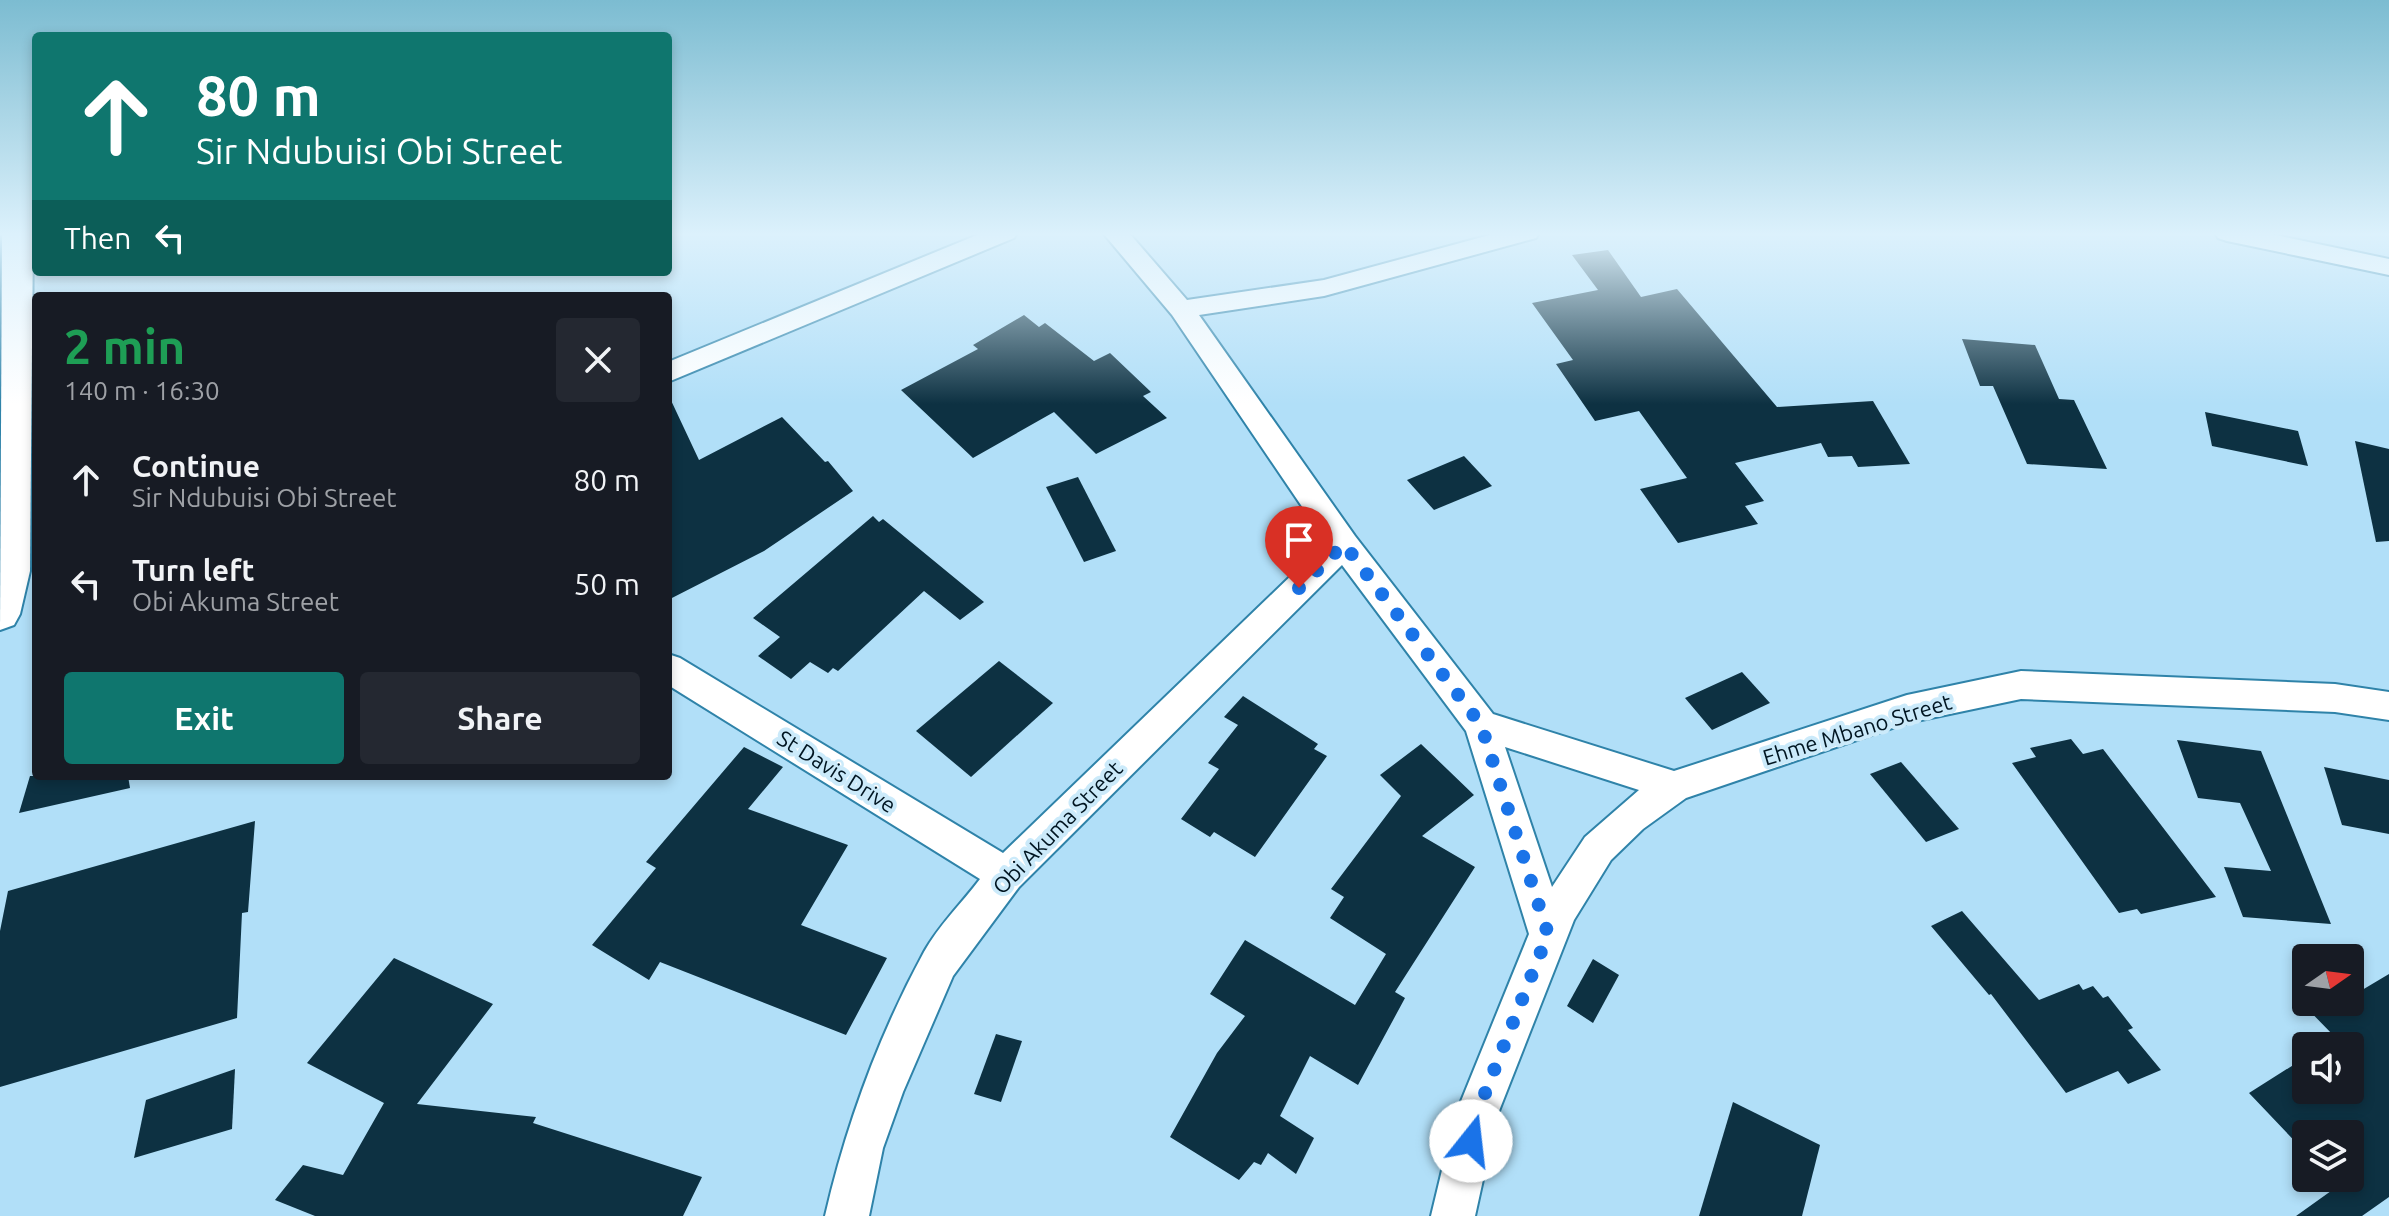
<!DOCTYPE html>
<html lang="en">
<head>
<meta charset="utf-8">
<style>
	:root { --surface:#171b24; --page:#242831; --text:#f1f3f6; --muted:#9ea1a6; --accent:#0f766e }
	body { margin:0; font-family:Ubuntu,sans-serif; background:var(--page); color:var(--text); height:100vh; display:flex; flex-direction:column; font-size:30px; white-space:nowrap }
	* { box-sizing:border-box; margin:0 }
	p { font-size:26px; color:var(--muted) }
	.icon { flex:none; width:44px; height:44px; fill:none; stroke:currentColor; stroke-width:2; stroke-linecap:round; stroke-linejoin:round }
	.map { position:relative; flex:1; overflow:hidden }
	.sheet { position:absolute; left:32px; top:292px; width:640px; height:488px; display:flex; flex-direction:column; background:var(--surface); border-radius:8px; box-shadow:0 4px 12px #0003 }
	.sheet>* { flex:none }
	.guide { position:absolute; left:32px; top:32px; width:640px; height:244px; border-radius:8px; box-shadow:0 4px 12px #0003; background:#0f766e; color:#fff; overflow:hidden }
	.needle { width:52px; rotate:76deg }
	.controls { position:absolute; left:2292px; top:944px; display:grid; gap:16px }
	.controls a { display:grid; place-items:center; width:72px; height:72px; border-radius:8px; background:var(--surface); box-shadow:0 4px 12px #0003; font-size:40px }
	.pin { position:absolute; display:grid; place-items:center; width:68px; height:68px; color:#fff; margin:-82px -34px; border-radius:50% 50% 50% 0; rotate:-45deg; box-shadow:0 0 8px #0007 }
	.pin .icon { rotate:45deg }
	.me { position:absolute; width:88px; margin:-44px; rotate:16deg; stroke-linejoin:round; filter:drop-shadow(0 0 6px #0008) }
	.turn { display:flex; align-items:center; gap:28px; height:168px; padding:0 32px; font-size:36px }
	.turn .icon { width:104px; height:104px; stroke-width:2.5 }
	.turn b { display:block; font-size:56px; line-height:68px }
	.then { display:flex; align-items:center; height:76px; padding:0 32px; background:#0003; gap:16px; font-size:30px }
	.round { display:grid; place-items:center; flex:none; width:84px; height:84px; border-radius:8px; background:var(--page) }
	.headline { display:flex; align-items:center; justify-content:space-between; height:136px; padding:0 32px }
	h1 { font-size:48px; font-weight:600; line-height:60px; color:#1e9e55 }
	.cta { display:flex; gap:16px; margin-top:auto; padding:16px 32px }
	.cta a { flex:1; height:92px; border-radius:8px; background:var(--accent); color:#fff; font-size:32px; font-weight:600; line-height:92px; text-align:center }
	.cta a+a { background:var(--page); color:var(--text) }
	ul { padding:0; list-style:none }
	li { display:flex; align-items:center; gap:24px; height:104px; padding:0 32px }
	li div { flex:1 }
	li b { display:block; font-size:30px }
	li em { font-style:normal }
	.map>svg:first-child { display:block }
	.building { fill:#0d3142 }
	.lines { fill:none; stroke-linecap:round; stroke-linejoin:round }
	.minor-casing { stroke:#2f83a9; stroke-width:4 }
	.tertiary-casing { stroke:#2f83a9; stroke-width:4 }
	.minor { fill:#fff; fill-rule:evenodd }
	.tertiary { fill:#fff; fill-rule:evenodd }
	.route { stroke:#1a73e8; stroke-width:14; stroke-dasharray:0 25.2 }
	.labels { text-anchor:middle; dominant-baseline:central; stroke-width:8; stroke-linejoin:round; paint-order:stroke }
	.street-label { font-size:22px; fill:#001521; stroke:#cbeafa }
</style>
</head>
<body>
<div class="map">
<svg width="2389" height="1216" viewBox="0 0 2389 1216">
	<rect width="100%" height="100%" fill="#b1dff8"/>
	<g class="building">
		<polygon points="1608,250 1641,297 1677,289 1777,407 1873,401 1910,464 1858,467 1852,456 1828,457 1821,443 1735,463 1764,501 1745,506 1758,524 1678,543 1640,489 1687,478 1639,411 1595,421 1556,364 1573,360 1532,303 1598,290 1572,255"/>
		<polygon points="1024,315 1039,327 1045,323 1094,361 1110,353 1151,392 1143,396 1167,418 1096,454 1054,412 973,458 901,390 978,349 973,345"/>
		<polygon points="1962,339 2035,345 2059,399 2074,400 2107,469 2027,464 1993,386 1980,386"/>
		<polygon points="668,394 699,460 782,417 825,462 828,461 853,491 764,551 668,600"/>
		<polygon points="2205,412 2298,431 2308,466 2212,446"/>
		<polygon points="2355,441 2389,449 2389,541 2376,542"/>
		<polygon points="1464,456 1492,486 1434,510 1407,480"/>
		<polygon points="1078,477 1116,551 1084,562 1046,487"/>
		<polygon points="873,516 879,522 883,519 984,602 960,620 924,591 838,671 833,668 828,673 810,662 791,679 758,656 780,637 753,618"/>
		<polygon points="999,661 1053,703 971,777 916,731"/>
		<polygon points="1742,672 1770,703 1712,730 1685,698"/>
		<polygon points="1243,696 1318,744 1314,749 1327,756 1255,857 1214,832 1210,837 1181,819 1219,769 1208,763 1238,725 1224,717"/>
		<polygon points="2071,739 2083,754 2103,749 2216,897 2141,914 2137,909 2119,913 2012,763 2036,757 2030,748"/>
		<polygon points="2177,740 2261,751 2331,924 2243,917 2224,867 2271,871 2240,803 2198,798"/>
		<polygon points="1421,744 1474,795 1422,836 1475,867 1395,992 1405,998 1358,1085 1310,1056 1280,1116 1314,1138 1296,1174 1268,1153 1261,1165 1254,1162 1239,1180 1170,1137 1217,1053 1245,1016 1210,994 1245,940 1355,1005 1386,954 1330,918 1344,897 1331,889 1401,796 1380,775"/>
		<polygon points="744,747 783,767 748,809 848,845 801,925 887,958 846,1035 660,962 649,980 592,945 656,868 646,862"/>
		<polygon points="1901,762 1959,829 1926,842 1870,774"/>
		<polygon points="2324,767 2389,780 2389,834 2342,825"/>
		<polygon points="30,776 128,776 130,788 19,813"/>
		<polygon points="255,821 248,912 242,913 237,1018 0,1087 0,931 8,891"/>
		<polygon points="1962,911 2039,1000 2079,984 2083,990 2093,986 2103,998 2108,996 2133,1028 2128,1030 2161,1070 2128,1084 2118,1071 2066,1093 1991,994 1989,995 1931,926"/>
		<polygon points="394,958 493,1004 417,1104 536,1117 533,1123 702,1177 683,1216 315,1216 275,1200 303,1165 343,1175 384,1103 307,1063"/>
		<polygon points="1593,959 1619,975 1593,1023 1567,1006"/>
		<polygon points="2389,974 2389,1197 2362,1216 2296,1216 2338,1186 2330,1178 2350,1178 2350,1134 2306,1134 2306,1153 2249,1093 2306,1057 2306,1090 2350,1090 2350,1046 2323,1046 2336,1038 2294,995 2306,988 2306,1002 2350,1002 2350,994 2352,996"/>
		<polygon points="996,1034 1022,1041 1001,1102 974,1094"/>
		<polygon points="235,1069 232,1129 134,1158 146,1100"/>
		<polygon points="1733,1102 1820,1145 1802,1216 1699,1216"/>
	</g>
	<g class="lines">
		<defs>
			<g id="minor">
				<polygon points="982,233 1017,233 1014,238 668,382 668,362"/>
				<path d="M1103 233H1129L1187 300 1324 280 1497 233H1539L1536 238 1324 296 1199 315 1355 536 1493 714 1674 771 1907 695 2021 671 2335 684 2389 692V720L2335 712 2021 699 1907 723 1686 798 1643 829 1611 860 1574 920 1497 1116 1475 1216H1431L1455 1116 1529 934 1466 731 1342 565 1019 887 953 976 903 1092 883 1148 869 1216H825C846 1125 879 1035 924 952 938 926 962 903 980 879L668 685V654L680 658 1003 853 1326 542 1172 315ZM1505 747 1639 790 1585 837 1552 887Z"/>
				<polygon points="2215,233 2266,233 2389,259 2389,275 2227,241 2218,238"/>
			</g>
			<polygon id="tertiary" points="2,233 33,233 30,571 20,614 14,625 0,630"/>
		</defs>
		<use href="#minor" class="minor-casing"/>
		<use href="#tertiary" class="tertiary-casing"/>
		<use href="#minor" class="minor"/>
		<use href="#tertiary" class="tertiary"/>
	</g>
	<linearGradient id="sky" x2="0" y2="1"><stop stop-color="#7cbcd1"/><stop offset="0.58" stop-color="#dcf1fc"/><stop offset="1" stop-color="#dcf1fc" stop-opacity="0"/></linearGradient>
	<rect width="2389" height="404" fill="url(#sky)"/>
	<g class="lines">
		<polyline class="route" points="1299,588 1344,544 1481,725 1548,934 1476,1116 1471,1141"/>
	</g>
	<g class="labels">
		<g class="street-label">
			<text transform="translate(1857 729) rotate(-17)">Ehme Mbano Street</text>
			<text transform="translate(837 771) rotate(32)">St Davis Drive</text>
			<text transform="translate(1057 827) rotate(-46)">Obi Akuma Street</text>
		</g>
	</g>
</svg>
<div class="controls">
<a><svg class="needle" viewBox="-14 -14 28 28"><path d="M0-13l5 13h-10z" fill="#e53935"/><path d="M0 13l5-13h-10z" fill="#9ea1a6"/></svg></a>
<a><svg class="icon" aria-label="sound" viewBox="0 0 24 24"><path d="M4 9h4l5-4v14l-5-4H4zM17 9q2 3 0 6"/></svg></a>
<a><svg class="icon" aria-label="layers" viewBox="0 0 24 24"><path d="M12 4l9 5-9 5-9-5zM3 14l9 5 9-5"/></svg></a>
</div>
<div class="pin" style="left:1299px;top:588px;background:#d93025"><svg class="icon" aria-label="arrive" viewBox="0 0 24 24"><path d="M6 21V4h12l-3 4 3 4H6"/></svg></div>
<svg class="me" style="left:1471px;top:1141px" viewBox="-20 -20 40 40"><circle r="19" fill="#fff"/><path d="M0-13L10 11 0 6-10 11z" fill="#1a73e8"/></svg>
<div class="guide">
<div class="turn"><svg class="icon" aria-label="ahead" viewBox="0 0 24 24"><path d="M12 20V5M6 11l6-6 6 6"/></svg><div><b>80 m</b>Sir Ndubuisi Obi Street</div></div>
<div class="then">Then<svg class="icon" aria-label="left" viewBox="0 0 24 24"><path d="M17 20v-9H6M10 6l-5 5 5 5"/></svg></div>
</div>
<section class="sheet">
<div class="headline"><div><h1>2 min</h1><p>140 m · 16:30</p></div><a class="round"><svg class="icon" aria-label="close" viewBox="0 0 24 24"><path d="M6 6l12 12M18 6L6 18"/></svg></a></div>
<ul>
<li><svg class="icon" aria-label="ahead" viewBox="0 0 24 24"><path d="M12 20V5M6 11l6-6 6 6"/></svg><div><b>Continue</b><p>Sir Ndubuisi Obi Street</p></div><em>80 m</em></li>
<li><svg class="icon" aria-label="left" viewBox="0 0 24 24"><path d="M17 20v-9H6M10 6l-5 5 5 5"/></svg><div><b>Turn left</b><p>Obi Akuma Street</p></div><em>50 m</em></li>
</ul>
<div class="cta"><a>Exit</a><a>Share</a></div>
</section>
</div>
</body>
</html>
